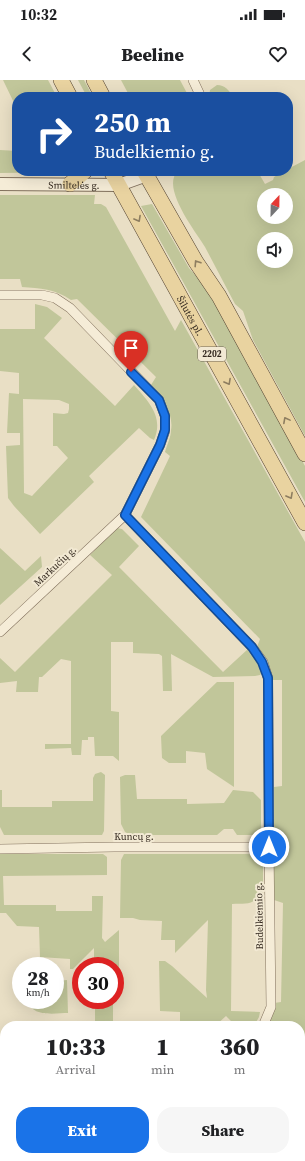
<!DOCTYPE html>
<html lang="en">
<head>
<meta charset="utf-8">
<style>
	:root { --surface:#fff; --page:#f6f6f6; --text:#202124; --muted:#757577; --accent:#1a73e8 }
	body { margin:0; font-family:"Source Serif 4",serif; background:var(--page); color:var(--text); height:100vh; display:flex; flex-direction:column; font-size:15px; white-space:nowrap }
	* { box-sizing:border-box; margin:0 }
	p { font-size:13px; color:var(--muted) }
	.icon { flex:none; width:22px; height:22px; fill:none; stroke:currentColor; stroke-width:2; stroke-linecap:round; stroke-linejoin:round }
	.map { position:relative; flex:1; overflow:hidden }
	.side { position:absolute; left:0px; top:941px; width:305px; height:140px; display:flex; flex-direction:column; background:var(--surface); border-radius:16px 16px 0 0; box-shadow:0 4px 16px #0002 }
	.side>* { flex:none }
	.guide { position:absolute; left:12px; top:12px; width:281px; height:84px; border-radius:16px; box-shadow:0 4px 16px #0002; background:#1a4fa0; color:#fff; overflow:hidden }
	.needle { width:26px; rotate:22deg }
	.controls { position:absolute; left:257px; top:108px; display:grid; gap:8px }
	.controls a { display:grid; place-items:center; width:36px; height:36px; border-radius:50%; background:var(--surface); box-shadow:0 4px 16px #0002; font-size:20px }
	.speed { position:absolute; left:12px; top:877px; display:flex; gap:8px; font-size:20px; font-weight:700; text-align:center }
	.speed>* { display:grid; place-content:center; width:52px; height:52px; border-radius:50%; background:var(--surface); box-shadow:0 4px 16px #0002; line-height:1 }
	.speed small { font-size:10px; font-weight:400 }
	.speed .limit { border:6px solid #d22; background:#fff; color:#111 }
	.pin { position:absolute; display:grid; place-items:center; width:34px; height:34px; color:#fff; margin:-41px -17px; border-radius:50% 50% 50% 0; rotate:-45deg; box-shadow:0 0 4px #0007 }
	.pin .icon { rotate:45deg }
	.me { position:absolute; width:44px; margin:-22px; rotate:0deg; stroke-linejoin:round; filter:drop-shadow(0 0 3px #0008) }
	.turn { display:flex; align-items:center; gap:14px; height:84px; padding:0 16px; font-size:18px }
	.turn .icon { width:52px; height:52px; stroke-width:2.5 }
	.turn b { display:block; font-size:28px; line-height:34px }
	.eta { display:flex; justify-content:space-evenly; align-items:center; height:68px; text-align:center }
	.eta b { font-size:24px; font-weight:800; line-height:28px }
	.action { display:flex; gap:8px; margin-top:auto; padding:8px 16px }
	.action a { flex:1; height:46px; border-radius:16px; background:var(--accent); color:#fff; font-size:16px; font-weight:800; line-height:46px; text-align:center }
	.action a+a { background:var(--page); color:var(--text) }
	.status { display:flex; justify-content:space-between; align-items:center; height:28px; padding:0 20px; background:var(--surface); direction:ltr }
	.status svg { height:11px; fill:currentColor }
	header { display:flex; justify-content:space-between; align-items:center; height:52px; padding:0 16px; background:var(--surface); font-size:18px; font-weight:800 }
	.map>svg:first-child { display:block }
	.green { fill:#c1c69a; fill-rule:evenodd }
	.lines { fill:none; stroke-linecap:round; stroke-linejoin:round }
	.minor-casing { stroke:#82715d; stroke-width:10 }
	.tertiary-casing { stroke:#82715d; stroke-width:14 }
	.primary-casing { stroke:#514030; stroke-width:16 }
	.minor { stroke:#f5ecd7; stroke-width:9 }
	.tertiary { stroke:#f5ecd7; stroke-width:12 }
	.primary { stroke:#e9d3a0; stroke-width:15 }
	.oneway { stroke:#8e7e60 }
	.route-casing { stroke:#114b97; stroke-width:10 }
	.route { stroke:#1a73e8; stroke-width:7 }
	.labels { text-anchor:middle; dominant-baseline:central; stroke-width:4; stroke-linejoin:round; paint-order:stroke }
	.shield { fill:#f2e9d3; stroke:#6d6355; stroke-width:1 }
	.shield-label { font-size:9px; font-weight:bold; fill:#34291f }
	.street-label { font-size:10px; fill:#34291f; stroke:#f2e9d3 }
</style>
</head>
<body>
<div class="status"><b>10:32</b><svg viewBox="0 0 49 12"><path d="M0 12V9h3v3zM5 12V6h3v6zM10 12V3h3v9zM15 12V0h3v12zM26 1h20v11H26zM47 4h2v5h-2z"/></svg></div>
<header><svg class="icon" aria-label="back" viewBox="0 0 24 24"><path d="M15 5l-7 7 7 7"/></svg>Beeline<svg class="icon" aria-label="heart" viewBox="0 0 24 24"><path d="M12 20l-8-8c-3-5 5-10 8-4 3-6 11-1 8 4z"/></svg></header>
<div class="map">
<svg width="305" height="1081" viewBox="0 0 305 1081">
	<rect width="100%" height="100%" fill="#e9dfc5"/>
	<g class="green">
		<polygon points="3,0 48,0 57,17 17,17 17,29"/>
		<polygon points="78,0 84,0 93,17 87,17"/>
		<polygon points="121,0 180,0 189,17 130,17"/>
		<path d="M217 5C225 5 229 10 233 17H209L210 10Z"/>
		<polygon points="0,70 17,71 17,91 80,91 78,92 0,93"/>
		<path d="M305 80V356L253 260 243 231 235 224C225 205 215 186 205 167 196 152 160 107 178 91H259L258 92 265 104 273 100 274 97 285 91H288V89ZM264 115H286V137H264ZM264 159H286V181H264Z"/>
		<path d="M0 115H95L94 124H101L106 127 175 251 181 240 305 462V999L300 998V946H269L274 923 281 922 283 823 274 820V707L282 706V600H273L265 579 257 567 260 559 141 437 170 376 165 372C167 365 171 357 171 350 174 333 161 317 151 305L156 297 77 219 71 220C55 209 40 208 22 207L20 199H0Z"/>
		<polygon points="152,124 189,188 213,215 305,386 305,422 141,126"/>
		<path d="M35 224 47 227 62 238 44 258 115 326 134 305C149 322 164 337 154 360L150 358 139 348 89 396 94 402 40 454 14 426 8 418 6 366 20 365V353H7L9 313 19 314V293L0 291V249H35ZM23 319 59 320 69 324V329L68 333 64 334 53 333V366H57L68 378 32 416 24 413Z"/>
		<polygon points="117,448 122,449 139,466 119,487 223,592 248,569 263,591 260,595 255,596 213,597 171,574 172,611 163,611 162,576 159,574 133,573 133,562 111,562 111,631 119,632 119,681 113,676 95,676 94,657 88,657 88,660 82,660 81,675 72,675 71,668 45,669 45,664 71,664 71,581 61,579 42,597 39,597 38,612 16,612 17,601 0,603 0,578 15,592 112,495 90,475"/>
		<polygon points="0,468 25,491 41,476 42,487 0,525"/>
		<polygon points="217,602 234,602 234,707 207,689 205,673 186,671 186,683 169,683 162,678 161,656"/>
		<polygon points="101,692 105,695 104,751 102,755 4,755 0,747 0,710 2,710 2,727 52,727 52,721 93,721 93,698 95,694"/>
		<polygon points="125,695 135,695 137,719 187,719 187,724 224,723 233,710 253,712 261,720 261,751 256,755 237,755 233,749 224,749 217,755 131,755 125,752 121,744 120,697"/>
		<polygon points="0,774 103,774 107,777 107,795 3,796 4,825 56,825 56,831 92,831 92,816 103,816 102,858 105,862 119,850 119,901 115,901 115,886 94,886 94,868 73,889 70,889 70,879 40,877 39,847 17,846 6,833 0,833"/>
		<path d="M124 774H247C254 775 261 774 263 781V813C252 826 246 823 232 824L231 931 260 932 259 937 254 946H236L226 936 215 946H180V932L160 931 159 881H165L172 886 207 918 206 910 208 840 175 873V860H161L162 841 140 840 133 838H120L121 780Z"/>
		<path d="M67 900 68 933C56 933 30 938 29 920H55V901Z"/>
		<rect x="95" y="920" width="18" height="26"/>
		<polygon points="4,959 5,960 5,1010 0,1004 0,962"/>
		<polygon points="0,1058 5,1063 5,1076 15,1076 11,1080 12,1081 0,1081"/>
		<polygon points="88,1076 128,1076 123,1081 93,1081"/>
		<polygon points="144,1076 198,1076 193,1081 139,1081"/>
	</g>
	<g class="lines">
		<defs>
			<g id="minor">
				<polyline points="193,0 201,17"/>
				<polyline points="0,215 42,215 55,218 70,228 159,320 165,336 165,351 160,365 125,435 0,552"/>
				<polyline points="125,435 252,567 263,582 268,598 269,767 271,927 263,946"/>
				<polyline points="0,769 114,767 269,767"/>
				<polyline points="0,1008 5,1013"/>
				<polyline points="70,1076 76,1081"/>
				<polyline points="133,1081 138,1076"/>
			</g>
			<g id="tertiary">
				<path id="s1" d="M0 104 119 105 147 95"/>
			</g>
			<g id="primary">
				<polyline points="61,0 70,17"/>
				<polyline points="94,0 103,17"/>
				<path id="s2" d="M111 91 305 443"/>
				<polyline points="144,91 196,182 219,216 305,374"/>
				<polyline points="70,104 85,91"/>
			</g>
		</defs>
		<use href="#minor" class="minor-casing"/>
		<use href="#tertiary" class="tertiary-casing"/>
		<use href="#primary" class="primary-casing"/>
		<use href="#minor" class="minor"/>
		<use href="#tertiary" class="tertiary"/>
		<use href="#primary" class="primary"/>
	</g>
	<defs><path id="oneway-chevron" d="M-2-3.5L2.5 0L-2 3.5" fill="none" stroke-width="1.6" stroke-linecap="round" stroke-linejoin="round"/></defs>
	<g class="oneway">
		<use href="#oneway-chevron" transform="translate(138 139) rotate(61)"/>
		<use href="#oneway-chevron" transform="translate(197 183) rotate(-123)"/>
		<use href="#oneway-chevron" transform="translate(228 302) rotate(61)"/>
		<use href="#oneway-chevron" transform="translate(286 340) rotate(-118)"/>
		<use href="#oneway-chevron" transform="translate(290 416) rotate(61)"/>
	</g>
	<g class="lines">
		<defs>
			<polyline id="route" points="131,292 159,320 165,336 165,350 160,365 125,435 252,567 262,582 268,598 269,767"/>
		</defs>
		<use href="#route" class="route-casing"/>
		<use href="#route" class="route"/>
	</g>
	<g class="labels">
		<rect class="shield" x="198" y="267" width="28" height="14" rx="3"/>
		<g class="shield-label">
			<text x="212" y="274">2202</text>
		</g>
		<g class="street-label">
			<text stroke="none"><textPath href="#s1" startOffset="74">Smiltelės g.</textPath></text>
			<text stroke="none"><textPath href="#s2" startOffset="165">Šilutės pl.</textPath></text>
			<text transform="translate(55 486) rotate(-43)">Markučių g.</text>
			<text x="134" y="756">Kuncų g.</text>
			<text transform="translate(259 836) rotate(-91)">Budelkiemio g.</text>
		</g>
	</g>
</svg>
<div class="controls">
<a><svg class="needle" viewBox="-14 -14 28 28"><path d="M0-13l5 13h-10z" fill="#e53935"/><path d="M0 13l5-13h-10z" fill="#757577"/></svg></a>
<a><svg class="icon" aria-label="sound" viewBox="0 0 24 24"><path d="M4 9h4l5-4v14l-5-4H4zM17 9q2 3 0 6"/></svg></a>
</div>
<div class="speed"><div>28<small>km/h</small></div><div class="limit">30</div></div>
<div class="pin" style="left:131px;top:292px;background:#d93025"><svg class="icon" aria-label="arrive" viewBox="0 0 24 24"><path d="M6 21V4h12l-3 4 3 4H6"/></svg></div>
<svg class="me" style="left:269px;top:767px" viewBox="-20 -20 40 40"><circle r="17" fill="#1a73e8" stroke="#fff" stroke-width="3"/><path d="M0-11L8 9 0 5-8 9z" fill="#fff"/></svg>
<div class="guide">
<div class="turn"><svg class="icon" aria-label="right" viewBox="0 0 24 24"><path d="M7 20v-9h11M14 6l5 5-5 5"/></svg><div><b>250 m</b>Budelkiemio g.</div></div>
</div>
<section class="side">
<div class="eta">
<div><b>10:33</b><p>Arrival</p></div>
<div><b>1</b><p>min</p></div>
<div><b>360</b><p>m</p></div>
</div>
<div class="action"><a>Exit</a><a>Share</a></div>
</section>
</div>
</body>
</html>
